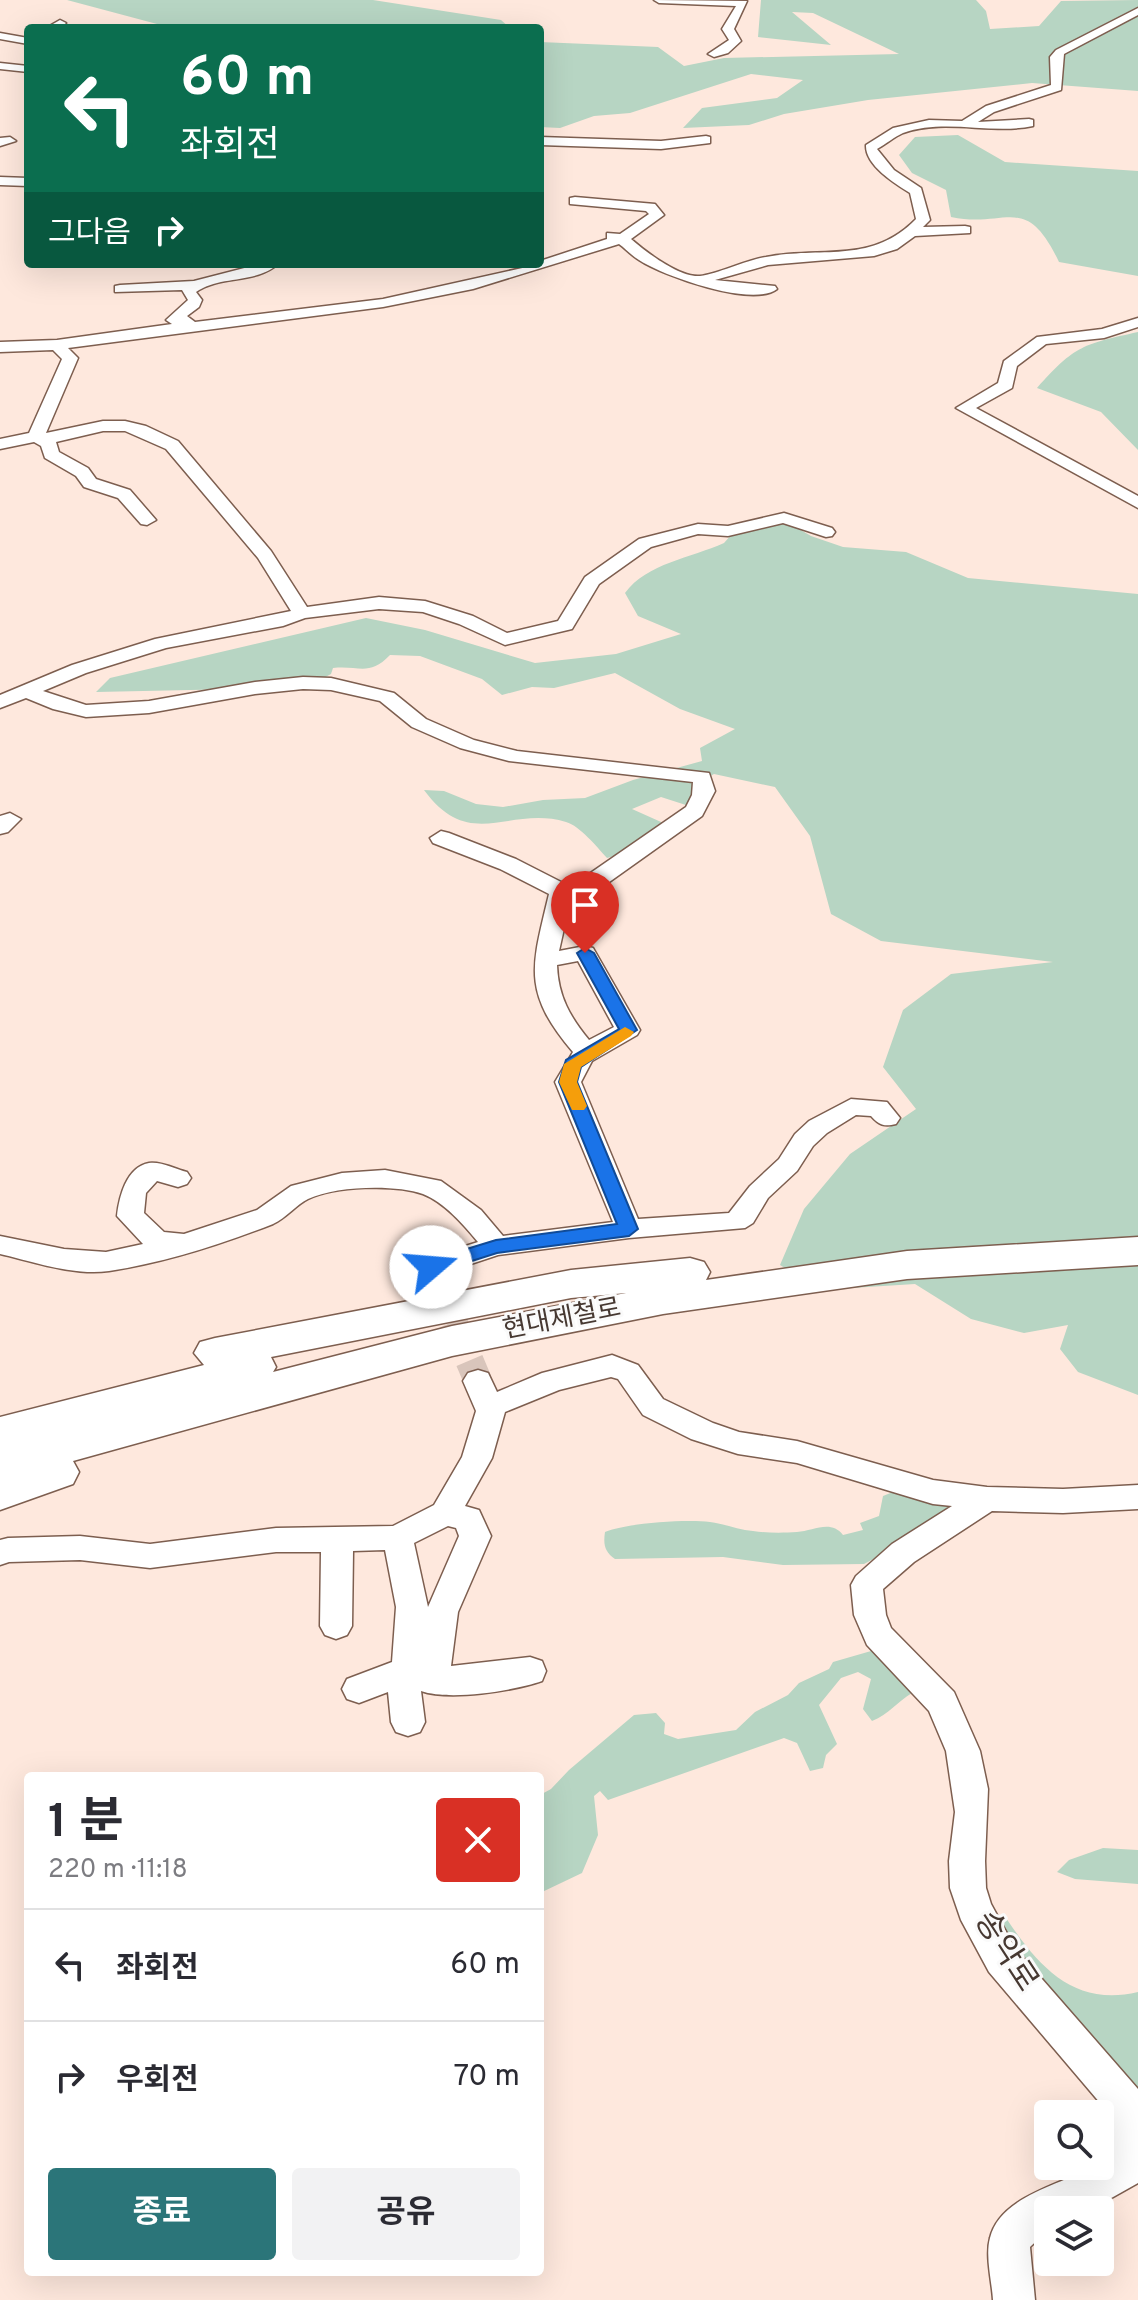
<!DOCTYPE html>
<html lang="ko">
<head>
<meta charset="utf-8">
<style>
	:root { --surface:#fff; --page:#f2f2f3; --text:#2b2b33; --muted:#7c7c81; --line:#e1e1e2; --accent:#2b7579 }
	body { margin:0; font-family:Overpass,"Noto Sans KR",sans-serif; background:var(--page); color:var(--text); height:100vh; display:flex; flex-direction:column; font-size:30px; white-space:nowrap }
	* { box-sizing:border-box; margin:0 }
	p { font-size:26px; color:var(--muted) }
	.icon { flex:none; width:44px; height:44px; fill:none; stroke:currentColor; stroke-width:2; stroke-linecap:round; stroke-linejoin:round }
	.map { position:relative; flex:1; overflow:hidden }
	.details { position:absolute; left:24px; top:1772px; width:520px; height:504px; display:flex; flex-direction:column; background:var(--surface); border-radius:8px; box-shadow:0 8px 32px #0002 }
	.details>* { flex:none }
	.hud { position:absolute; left:24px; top:24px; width:520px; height:244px; border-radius:8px; box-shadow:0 8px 32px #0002; background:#0b6e4f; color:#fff; overflow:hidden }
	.tools { position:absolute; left:1034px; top:2100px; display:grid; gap:16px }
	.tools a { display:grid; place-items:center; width:80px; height:80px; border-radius:8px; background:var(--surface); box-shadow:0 8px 32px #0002; font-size:40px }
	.pin { position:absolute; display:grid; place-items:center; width:68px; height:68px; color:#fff; margin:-82px -34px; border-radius:50% 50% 50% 0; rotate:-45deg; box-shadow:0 0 8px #0007 }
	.pin .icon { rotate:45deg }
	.me { position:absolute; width:88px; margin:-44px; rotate:72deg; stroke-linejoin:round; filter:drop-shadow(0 0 6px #0008) }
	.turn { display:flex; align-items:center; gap:28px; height:168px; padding:0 24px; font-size:36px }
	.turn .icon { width:104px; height:104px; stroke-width:2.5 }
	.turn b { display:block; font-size:56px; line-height:68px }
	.then { display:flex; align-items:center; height:76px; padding:0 24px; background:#0003; gap:16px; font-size:30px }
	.round { display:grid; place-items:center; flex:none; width:84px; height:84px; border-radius:8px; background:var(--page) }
	.overview { display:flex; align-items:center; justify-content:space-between; height:136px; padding:0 24px }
	h1 { font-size:48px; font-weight:700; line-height:60px }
	.button { display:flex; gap:16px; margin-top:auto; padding:16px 24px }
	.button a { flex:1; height:92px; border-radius:8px; background:var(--accent); color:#fff; font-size:32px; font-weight:700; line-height:92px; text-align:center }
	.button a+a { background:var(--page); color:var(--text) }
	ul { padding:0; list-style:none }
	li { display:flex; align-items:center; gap:24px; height:112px; padding:0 24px; border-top:2px solid var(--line) }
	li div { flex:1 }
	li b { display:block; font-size:30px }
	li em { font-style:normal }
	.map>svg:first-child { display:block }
	.green { fill:#b7d5c3 }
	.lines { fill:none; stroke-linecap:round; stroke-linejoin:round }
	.minor-tunnel { stroke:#d9c5bb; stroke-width:28; stroke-dasharray:28 14; stroke-linecap:butt }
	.minor-casing { stroke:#7d5e4f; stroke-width:3 }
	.highway-casing { stroke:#7d5e4f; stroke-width:3 }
	.minor { fill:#fff; fill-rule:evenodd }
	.highway { fill:#fff; fill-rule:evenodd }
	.route { fill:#1a73e8; stroke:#114b97; stroke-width:2 }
	.slow { fill:#f59e0b }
	.labels { text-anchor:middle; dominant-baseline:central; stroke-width:6; stroke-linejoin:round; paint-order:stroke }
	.street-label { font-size:26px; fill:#463831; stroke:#fafafa }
	.near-street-label { font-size:32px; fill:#463831; stroke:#fafafa }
</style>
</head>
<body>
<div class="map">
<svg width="1138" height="2300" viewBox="0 0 1138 2300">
	<rect width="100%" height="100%" fill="#fee8dd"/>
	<g class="green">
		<polygon points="67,0 373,0 501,20 510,28 172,28"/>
		<polygon points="761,0 976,0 986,11 990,29 1039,26 1061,1 1138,0 1138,91 1032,83 868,100 784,114 749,125 683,128 702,108 777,98 803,80 751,74 630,113 594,116 560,128 540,127 540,42 658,47 684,66 724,58 899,54 813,13 792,12 831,45 758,37"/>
		<path d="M958 135 1005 162 1138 171V276L1059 262C1025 191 1007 229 951 217L946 190 912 173 899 155 915 137Z"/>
		<path d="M1138 332V450L1101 412 1037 388C1075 345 1084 344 1138 332Z"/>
		<path d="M787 522 811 536 843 547 906 552 968 578 1138 594V1395L1078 1372 1060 1349 1068 1325 1024 1333 971 1319 915 1284 820 1290 780 1265 804 1209 850 1154 916 1109 883 1067 903 1010 951 974 1053 962 881 941 831 914 810 836 775 787 714 774 696 784 689 806 661 797 632 809 670 826 625 853 607 858C597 847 580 826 566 822 509 805 470 853 424 790L444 791 476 804 503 807 543 800 585 798 633 780 702 761 700 748 735 729 680 709 615 673 554 688 532 687 502 695 482 679 420 656 390 655C369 677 359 665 333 668L331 674 318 681 238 689 96 692 110 678 366 618 425 630 535 663 616 654 681 634 638 616 625 593C647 563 691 558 724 543L732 534Z"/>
		<path d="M893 1492 949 1504 946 1521 864 1564 783 1565 723 1557 615 1559C605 1552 603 1545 605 1532 627 1523 686 1519 710 1522 725 1524 739 1530 753 1531 766 1533 783 1533 797 1532 813 1531 831 1519 843 1535L863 1530 860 1523 879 1516 883 1496Z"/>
		<path d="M878 1649 912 1693C897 1702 889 1714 872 1721L863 1709 871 1679 858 1672 841 1678 819 1705 837 1744 826 1755 823 1768 810 1771 797 1743 784 1738 608 1800 600 1791 594 1796 598 1835 582 1873 540 1893V1795L551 1789 569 1770 634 1715 656 1713 665 1723 664 1734 678 1739 736 1730 755 1712 788 1695 799 1683 829 1669 833 1662Z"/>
		<polygon points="1103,1848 1138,1850 1138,1884 1075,1879 1057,1872 1069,1860"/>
		<path d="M1006 1918C1039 1967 1074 2007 1138 1992V2109L994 1923Z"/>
	</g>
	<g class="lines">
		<polyline class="minor-tunnel" points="437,1283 478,1381"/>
		<defs>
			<g id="minor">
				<polygon points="654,0 747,1 734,29 741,41 728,53 714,57 708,54 729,40 722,29 736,6 659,3"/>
				<path d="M1138 8V15L1064 54 1061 90 994 112 978 122 1029 119 1033 120V126C991 135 945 118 903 133 894 137 886 144 877 149L894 170 921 188 930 220 923 227 965 226 970 227V233L915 236 897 249 874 256 768 265 715 280 775 286 777 289C753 308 663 276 639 260 632 256 626 249 619 244L473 289 383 307 68 348 78 358 46 433 103 421H125L146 426 178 441 271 551 307 607 379 597 425 601 473 616 507 633 558 621 585 577 639 539 698 524 728 526 784 513 832 528 835 532 832 536 826 537 783 523 728 536 698 534 651 547 599 584 572 629 505 645 459 624 423 612 379 609 305 618 283 626 166 648 86 673 43 691 86 705 149 701 255 682 303 677 331 678 394 693 426 719 474 740 517 751 709 773 715 791 702 816 598 890 571 897 559 951 585 946 593 948 640 1030 637 1035 592 1061 581 1082 638 1219 729 1213 750 1186 779 1159 795 1134 809 1121 851 1099 887 1102 900 1118 896 1124C884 1127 879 1125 871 1116L856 1115 827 1133 813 1146 797 1171 768 1198 753 1223 745 1228 629 1238 498 1255 447 1272 451 1283 447 1290 437 1293 427 1290 417 1267 421 1260 478 1242C464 1225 444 1202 423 1194 395 1184 335 1186 308 1199 296 1205 286 1218 273 1224 222 1244 163 1263 109 1271 74 1276 34 1262 0 1254V1236L64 1249 106 1252 143 1244 117 1216C119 1198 126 1167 149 1163 160 1161 176 1169 187 1172L191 1178 187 1184 178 1187 157 1181 146 1193 144 1213 164 1232 184 1234 257 1210 291 1186 342 1173 385 1170 441 1181 481 1210 503 1236 613 1222 555 1082 573 1052C521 991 532 966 549 894L500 869 433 843 430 838 441 831 449 833 516 859 565 884 576 883 686 807 692 795 693 782 509 761 460 748 412 727 380 701 331 690 303 689 255 694 149 713 86 717 53 709 26 698 0 708V695L72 665 155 639 291 611 258 558 166 449 125 431H103L56 442 59 452 88 468 96 479 130 490 156 520 147 525 141 524 118 498 84 487 76 476 45 458 41 446 34 442 0 449V439L29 433 62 359 53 350 0 352V342L57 340 172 324 166 320 188 300 182 290 115 292V286L120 285 194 281 260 264H278C256 284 220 275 196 292L202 300 199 307 187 316 195 322 383 299 540 264V261L607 239V233L620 234 649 214 646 211 570 204V198L575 197 655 204 664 215 631 239C646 252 680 278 700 276 718 274 746 260 766 257 822 246 871 265 916 219L910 193C894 183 865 165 866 145L893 128 929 120 962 121 986 106 1051 85 1050 57 1056 50ZM578 961 614 1027 589 1040C570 1017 558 996 557 965Z"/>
				<polygon points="60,20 66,23 60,28 46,28"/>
				<polygon points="0,33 28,38 28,44 0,39"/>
				<polygon points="0,63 28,66 28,72 0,69"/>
				<polygon points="706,136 710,137 710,143 661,149 540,145 540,137 661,141"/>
				<polygon points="0,138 10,137 16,141 0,146"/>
				<polygon points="0,177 28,178 28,186 0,185"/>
				<polygon points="1138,318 1138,327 1104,338 1046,344 1017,366 1012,388 976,408 1138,496 1138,508 956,408 998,383 1004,361 1037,337 1102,329"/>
				<polygon points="10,813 21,819 8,832 0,834 0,816"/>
				<path d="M612 1355 638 1365 663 1399 713 1423 739 1432 797 1441 933 1480 987 1487 1063 1489 1138 1485V1509L1063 1513 992 1511 914 1562 883 1589 886 1615 891 1628 954 1692 980 1751 988 1789 985 1861 986 1888 991 1904 1015 1948 1138 2089V2183L1090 2210H1048V2230L1030 2247 1035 2300H993C992 2282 985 2256 990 2238 1000 2196 1061 2185 1094 2166H1100V2162L1112 2153V2117L989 1972 961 1920 950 1888 949 1861 955 1812 946 1751 929 1711 867 1645 854 1615 851 1585 856 1576 892 1544 952 1506 933 1504 797 1463 738 1454 691 1439 643 1415 618 1379 611 1377 559 1390 505 1412 492 1458 465 1506 479 1510 491 1536 458 1612 451 1666 530 1657 542 1661 546 1671 542 1681C513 1691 450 1701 421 1691L425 1722 420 1732 408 1736 396 1732 391 1722 388 1692 359 1703 347 1699 342 1689 347 1679 392 1662 396 1607 385 1550 353 1551 352 1626 347 1635 336 1639 325 1635 320 1626 321 1552H276L150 1568 80 1560 9 1562 0 1565V1540L8 1538 80 1536 150 1544 276 1528 393 1526 434 1505 462 1457 476 1411 463 1381 468 1373 478 1370 488 1373 497 1392 542 1373ZM448 1526 456 1528 459 1536 428 1607 414 1543Z"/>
			</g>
			<path id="highway" d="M1138 1237V1265L907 1279 663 1314 452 1356 73 1461 79 1472 73 1484 0 1510V1417L204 1365 194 1353 200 1342 215 1338 571 1270 690 1258 704 1262 710 1272 706 1280 907 1251ZM626 1293 452 1326 273 1372 276 1367 271 1357 571 1298Z"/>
		</defs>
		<use href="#minor" class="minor-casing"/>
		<use href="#highway" class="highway-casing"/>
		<use href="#minor" class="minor"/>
		<use href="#highway" class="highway"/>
	</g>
	<polygon class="route" points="585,948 594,953 637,1030 581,1067 577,1082 638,1229 629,1236 497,1253 431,1274 424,1272 422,1267 424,1262 496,1240 617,1224 559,1082 566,1060 619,1029 577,953"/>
	<polygon class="slow" points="625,1027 634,1032 631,1036 581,1067 577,1082 587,1106 584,1110 572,1110 559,1082 564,1064"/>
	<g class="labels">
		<g class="street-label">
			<text transform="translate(562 1320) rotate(-11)">현대제철로</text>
		</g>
		<g class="near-street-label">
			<text transform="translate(1005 1952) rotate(57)">송악로</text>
		</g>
	</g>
</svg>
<div class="tools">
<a><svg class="icon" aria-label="search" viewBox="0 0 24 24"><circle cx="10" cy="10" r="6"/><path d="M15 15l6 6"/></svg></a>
<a><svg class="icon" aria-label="layers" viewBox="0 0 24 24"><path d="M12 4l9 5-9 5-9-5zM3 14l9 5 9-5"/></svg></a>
</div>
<div class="pin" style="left:585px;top:953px;background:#d93025"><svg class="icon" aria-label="arrive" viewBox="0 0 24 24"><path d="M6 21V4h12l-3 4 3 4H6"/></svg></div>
<svg class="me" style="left:431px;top:1267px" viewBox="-20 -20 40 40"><circle r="19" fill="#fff"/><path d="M0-13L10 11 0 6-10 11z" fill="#1a73e8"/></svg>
<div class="hud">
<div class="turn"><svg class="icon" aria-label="left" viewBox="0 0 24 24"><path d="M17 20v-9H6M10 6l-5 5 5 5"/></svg><div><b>60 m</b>좌회전</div></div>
<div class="then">그다음<svg class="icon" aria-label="right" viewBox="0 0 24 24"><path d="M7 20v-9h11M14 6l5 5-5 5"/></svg></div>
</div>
<section class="details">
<div class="overview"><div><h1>1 분</h1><p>220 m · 11:18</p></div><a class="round" style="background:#d93025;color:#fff"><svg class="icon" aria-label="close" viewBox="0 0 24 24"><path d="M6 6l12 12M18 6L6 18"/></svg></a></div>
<ul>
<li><svg class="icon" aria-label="left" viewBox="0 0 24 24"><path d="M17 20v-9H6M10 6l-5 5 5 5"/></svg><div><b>좌회전</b></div><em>60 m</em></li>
<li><svg class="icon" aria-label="right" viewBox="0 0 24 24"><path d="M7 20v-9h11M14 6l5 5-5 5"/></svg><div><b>우회전</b></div><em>70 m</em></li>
</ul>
<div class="button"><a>종료</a><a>공유</a></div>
</section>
</div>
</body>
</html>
